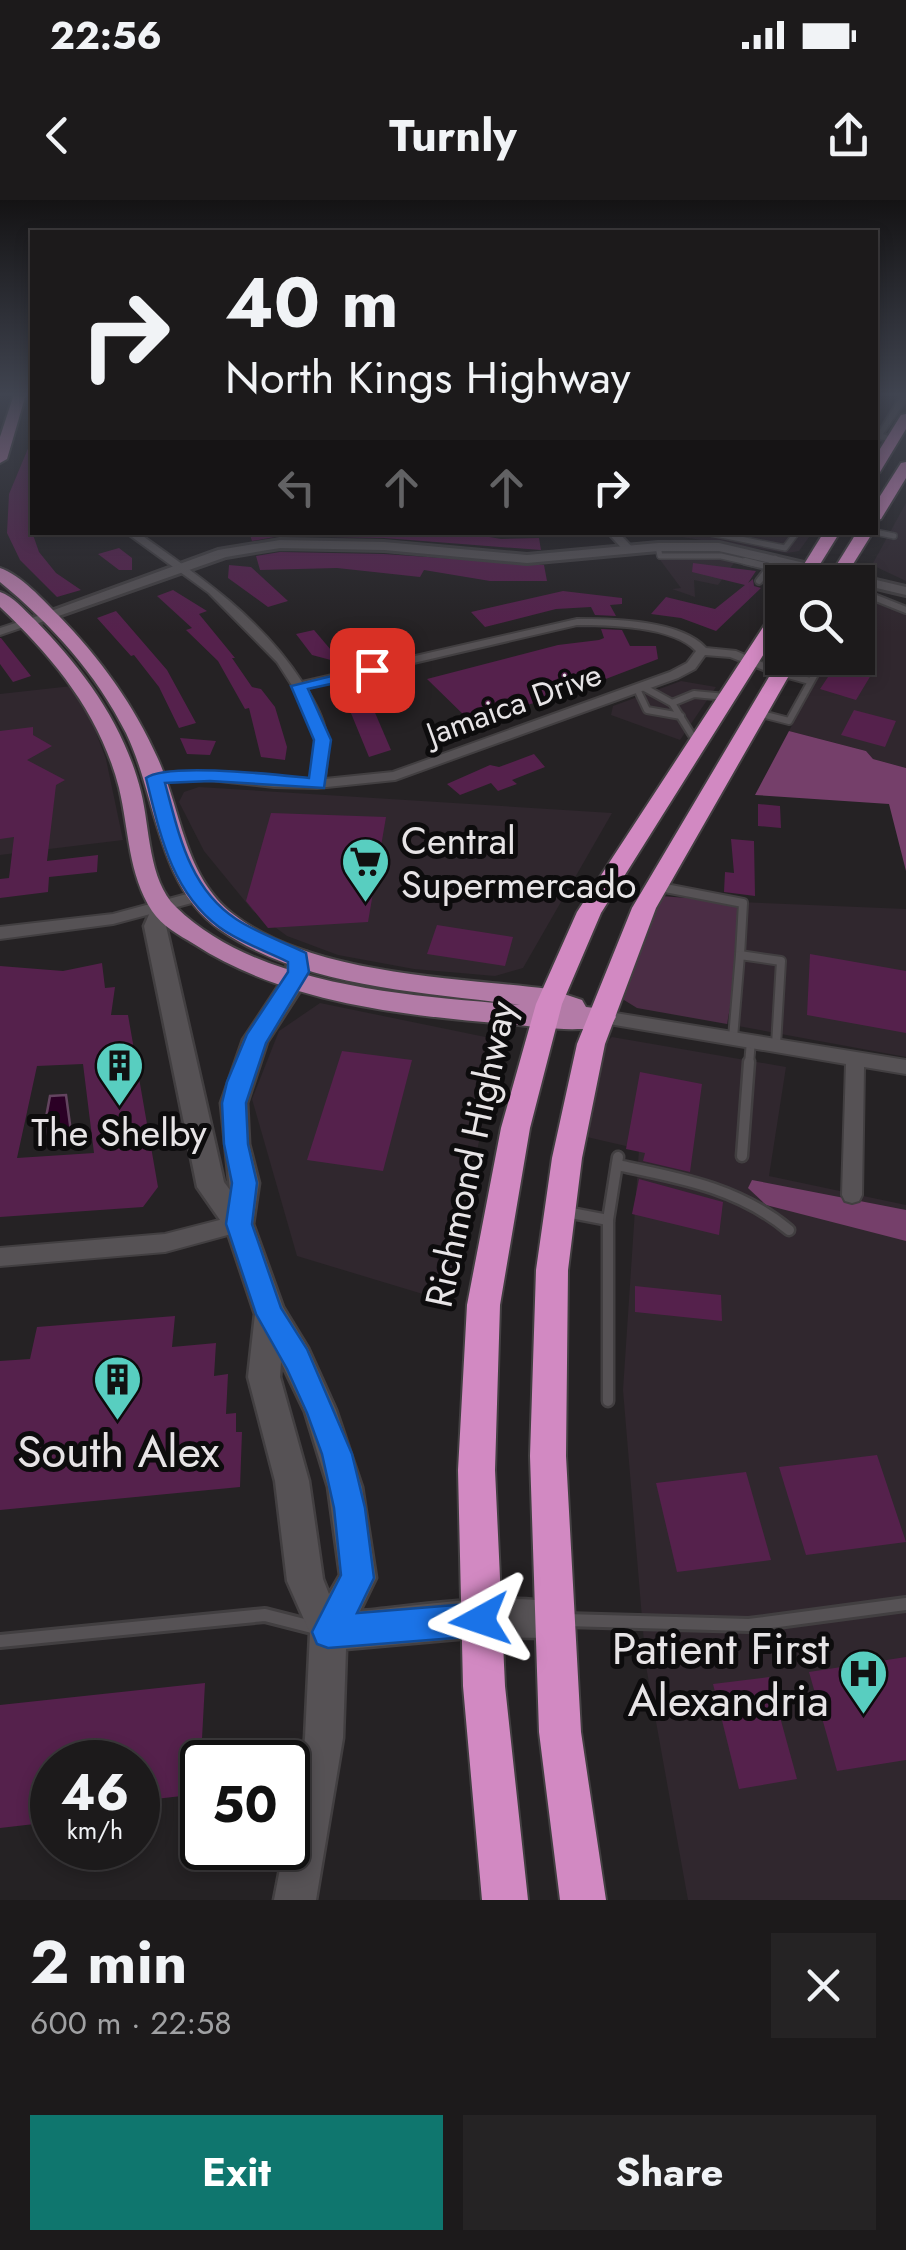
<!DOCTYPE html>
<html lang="en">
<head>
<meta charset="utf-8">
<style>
	:root { --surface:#1c1a1b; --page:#252324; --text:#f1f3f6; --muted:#a0a1a3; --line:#3a383a; --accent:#0f766e }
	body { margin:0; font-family:Jost,sans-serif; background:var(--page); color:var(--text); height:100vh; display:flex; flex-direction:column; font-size:38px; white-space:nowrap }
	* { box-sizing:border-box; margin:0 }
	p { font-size:32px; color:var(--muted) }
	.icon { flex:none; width:55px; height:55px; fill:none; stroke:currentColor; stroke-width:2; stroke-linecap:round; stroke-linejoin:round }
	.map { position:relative; height:1700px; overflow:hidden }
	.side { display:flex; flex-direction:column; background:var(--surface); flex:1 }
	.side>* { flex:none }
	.hud { position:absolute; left:30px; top:30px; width:848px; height:305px; border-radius:0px; box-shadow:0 5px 15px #0003,0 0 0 2px var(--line); background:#1c1a1b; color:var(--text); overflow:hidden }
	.buttons { position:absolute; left:765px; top:365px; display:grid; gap:20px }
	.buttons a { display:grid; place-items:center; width:110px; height:110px; border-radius:0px; background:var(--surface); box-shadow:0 5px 15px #0003,0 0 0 2px var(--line); font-size:50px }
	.speed { position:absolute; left:30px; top:1540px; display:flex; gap:20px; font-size:50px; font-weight:700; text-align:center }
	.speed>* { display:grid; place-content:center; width:130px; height:130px; border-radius:50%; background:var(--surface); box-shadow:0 5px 15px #0003,0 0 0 2px var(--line); line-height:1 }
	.speed small { font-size:25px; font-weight:400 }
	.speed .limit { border:5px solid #111; border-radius:15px; background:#fff; color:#111 }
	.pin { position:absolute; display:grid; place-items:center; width:85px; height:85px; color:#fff; margin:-42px; border-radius:20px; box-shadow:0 5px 15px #0006 }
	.me { position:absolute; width:110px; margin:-55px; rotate:265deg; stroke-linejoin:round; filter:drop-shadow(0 0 8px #0008) }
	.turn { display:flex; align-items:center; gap:35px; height:210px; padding:0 30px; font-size:45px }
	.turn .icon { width:130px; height:130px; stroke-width:2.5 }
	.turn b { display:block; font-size:70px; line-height:85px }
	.lanes { display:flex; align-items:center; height:95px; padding:0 30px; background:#0003; justify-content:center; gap:50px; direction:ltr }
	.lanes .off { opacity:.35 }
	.round { display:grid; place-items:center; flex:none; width:105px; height:105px; border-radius:0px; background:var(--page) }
	.summary { display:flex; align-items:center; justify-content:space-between; height:170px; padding:0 30px }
	h1 { font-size:60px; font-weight:700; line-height:75px }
	.primary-button { display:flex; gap:20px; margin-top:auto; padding:20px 30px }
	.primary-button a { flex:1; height:115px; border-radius:0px; background:var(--accent); color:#fff; font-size:40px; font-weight:700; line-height:115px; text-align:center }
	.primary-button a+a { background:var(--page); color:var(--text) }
	.status { display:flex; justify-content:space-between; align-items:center; height:70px; padding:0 50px; background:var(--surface); direction:ltr }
	.status svg { height:28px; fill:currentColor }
	header { display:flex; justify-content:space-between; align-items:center; height:130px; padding:0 30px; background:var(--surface); font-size:45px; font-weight:700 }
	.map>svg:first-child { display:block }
	.built { fill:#30272e }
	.green { fill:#4b2d45 }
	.forest { fill:#753f6a }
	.water { fill:#2b0025; stroke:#63445f; stroke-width:2.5 }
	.building { fill:#55214c; fill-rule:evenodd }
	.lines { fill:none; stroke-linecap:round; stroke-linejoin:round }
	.service-far4-casing { stroke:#423f41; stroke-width:8 }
	.service-far3-casing { stroke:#423f41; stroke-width:10 }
	.service-far2-casing { stroke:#423f41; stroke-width:12 }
	.service-far1-casing { stroke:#423f41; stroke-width:15 }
	.service-casing { stroke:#423f41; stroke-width:18 }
	.minor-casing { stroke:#423f41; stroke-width:4 }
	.tertiary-casing { stroke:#423f41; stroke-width:6 }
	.secondary-casing { stroke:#423f41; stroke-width:5 }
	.primary-casing { stroke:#423f41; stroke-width:4 }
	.trunk-casing { stroke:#423f41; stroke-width:4 }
	.service-far4 { stroke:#565255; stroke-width:5 }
	.service-far3 { stroke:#565255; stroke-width:6 }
	.service-far2 { stroke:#565255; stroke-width:8 }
	.service-far1 { stroke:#565255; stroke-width:10 }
	.service { stroke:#565255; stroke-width:12 }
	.minor { fill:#565255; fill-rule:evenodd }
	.tertiary { fill:#565255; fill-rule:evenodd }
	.secondary { fill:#565255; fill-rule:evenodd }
	.primary { fill:#b37ba7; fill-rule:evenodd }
	.trunk { fill:#d289c2; fill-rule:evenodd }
	.route { fill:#1a73e8; stroke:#114b97; stroke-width:2.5 }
	.labels { text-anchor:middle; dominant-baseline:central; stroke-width:10; stroke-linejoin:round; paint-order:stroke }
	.far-street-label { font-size:32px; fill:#e7e4e6; stroke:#0d0c0d }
	.poi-label { font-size:38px; fill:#e7e4e6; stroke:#0d0c0d; text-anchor:start }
	.street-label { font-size:38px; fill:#e7e4e6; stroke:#0d0c0d }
	.near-poi-label { font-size:45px; fill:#e7e4e6; stroke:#0d0c0d }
</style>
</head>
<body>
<div class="status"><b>22:56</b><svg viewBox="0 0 49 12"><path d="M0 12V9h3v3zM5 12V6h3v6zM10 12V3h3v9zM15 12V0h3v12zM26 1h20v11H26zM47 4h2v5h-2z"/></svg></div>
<header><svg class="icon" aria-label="back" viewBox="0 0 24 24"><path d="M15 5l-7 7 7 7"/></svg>Turnly<svg class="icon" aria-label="share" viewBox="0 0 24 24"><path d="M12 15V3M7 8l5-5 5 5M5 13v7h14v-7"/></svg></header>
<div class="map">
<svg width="906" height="1700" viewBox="0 0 906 1700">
	<rect width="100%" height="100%" fill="#252224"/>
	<g class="built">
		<polygon points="906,303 906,381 872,365"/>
		<polygon points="686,332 812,333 799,351 787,353 682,337"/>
		<polygon points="655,353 696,353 737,359 718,385 694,380 695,397 672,389 681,388"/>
		<polygon points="867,393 879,394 906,406 906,568 873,559 866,551 789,531 827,458 858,458 858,398"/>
		<polygon points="681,481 716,487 680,540 611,515 613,506"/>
		<polygon points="72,486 87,509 106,559 123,640 0,655 0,494"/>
		<polygon points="199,587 612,613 523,768 495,776 414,769 338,755 287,736 253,711 204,651 179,602 184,592"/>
		<polygon points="739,702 906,709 906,857 727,824 742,742"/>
		<polygon points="320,803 500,840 446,1101 297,1056 252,899 279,831"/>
		<polygon points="612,837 786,867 769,976 906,1005 906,1700 688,1700 646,1466 623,1190 639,949 578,935 602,846"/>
	</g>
	<polygon class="green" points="661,696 739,702 742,742 727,824 637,808 624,800 620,789"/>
	<g class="forest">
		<polygon points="789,531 866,551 873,559 906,568 906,671 889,604 755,595"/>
		<polygon points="752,980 906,1010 906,1041 766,1005 748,988"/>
	</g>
	<polygon class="water" points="66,895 71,932 51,947 45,923 50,896"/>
	<g class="building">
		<polygon points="32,239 32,332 39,352 56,373 81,390 57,397 20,360 7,333 9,294"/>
		<polygon points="249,332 461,332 501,339 539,338 541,350 384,338 280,336 252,341"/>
		<polygon points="119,348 132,358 132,370 119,370 98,354"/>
		<polygon points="280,352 384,354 544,365 547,381 490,381 424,370 420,377 337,368 260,370 256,356"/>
		<polygon points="693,363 756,371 748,383 753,379 754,386 761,388 716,431 681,418 651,414 666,397 715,409 745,385 692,372"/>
		<polygon points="229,365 251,367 288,401 268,407 228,378"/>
		<polygon points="173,390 207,411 199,414 235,458 232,458 252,487 261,489 275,507 287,547 285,560 261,557 249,508 245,509 218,461 186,430 192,428 157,396"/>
		<polygon points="563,391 622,398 622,404 610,405 616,416 595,415 591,407 556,409 485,427 471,412"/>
		<polygon points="116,411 167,470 196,523 179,528 159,487 134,455 131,456 97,418"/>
		<polygon points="601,429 622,430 630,446 656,446 658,459 577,490 471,522 427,479 558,445 599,440 604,438"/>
		<polygon points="314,430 342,463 312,455 296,434"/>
		<polygon points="0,438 1,438 31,476 13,482 0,464"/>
		<polygon points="852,463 874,470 856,500 820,489 836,465 849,469"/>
		<polygon points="352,492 367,494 391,550 369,557 346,501"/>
		<polygon points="854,510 896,521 885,547 841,535"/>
		<polygon points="33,527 33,535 52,546 27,560 65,580 56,585 47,661 98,655 97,672 49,677 48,692 0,698 0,679 9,678 14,637 0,639 0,531"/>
		<polygon points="180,538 216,541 210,555 187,554"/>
		<polygon points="534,554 545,567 512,580 517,584 498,591 491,583 460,595 447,584 490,565 499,567"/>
		<polygon points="758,604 780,606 781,628 758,626"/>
		<polygon points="271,613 386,617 368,722 268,728 246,701"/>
		<polygon points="731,639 754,641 755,696 724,692 725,672 734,673"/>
		<polygon points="437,725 513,737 505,766 427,754"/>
		<polygon points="810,754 906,771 906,833 807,815"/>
		<path d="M102 763 105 788 115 787 111 815H128L158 987 143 1007 0 1017V766L63 771ZM83 864 94 953 17 958 37 866Z"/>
		<polygon points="342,851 412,860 383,971 307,960"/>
		<polygon points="640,872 702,884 690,972 643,961 645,953 626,949"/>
		<polygon points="639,979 723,1002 719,1035 632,1014"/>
		<polygon points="635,1086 721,1095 722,1121 635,1112"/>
		<polygon points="175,1116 172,1147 216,1143 214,1176 228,1174 226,1214 236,1213 236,1232 242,1232 240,1287 0,1310 0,1161 30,1159 37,1127"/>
		<polygon points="877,1255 906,1342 806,1355 779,1267"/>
		<polygon points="746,1272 771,1360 677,1372 656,1283"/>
		<polygon points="906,1457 906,1560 837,1571 809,1472"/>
		<polygon points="769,1477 797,1579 739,1589 713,1484"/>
		<polygon points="205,1483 199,1594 138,1601 138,1562 52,1562 52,1622 0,1628 0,1505"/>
	</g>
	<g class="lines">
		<defs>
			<g id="service-far4">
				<polyline points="706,332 785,348 797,332"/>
				<polyline points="875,332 894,336"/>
				<polyline points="658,347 660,356 721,356 756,364"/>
				<polyline points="772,364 775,358"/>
			</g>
			<g id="service-far3">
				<polyline points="745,361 770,367 773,361"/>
				<polyline points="759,381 770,367"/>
				<polyline points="858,406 871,396 906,410"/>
				<polyline points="781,473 810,481"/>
				<polyline points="643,487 672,503"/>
				<polyline points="637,489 647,510 681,516"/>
				<polyline points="758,513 789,521 824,458"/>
				<polyline points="698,545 672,503 694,494 726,497"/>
			</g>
			<g id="service-far2">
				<polyline points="660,687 743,703 740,755"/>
				<polyline points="733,838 740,755 781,761 776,845"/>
				<polyline points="749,864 751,841"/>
			</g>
			<g id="service-far1">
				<polyline points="742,956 749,862"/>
				<path d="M617 965C680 978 739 988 789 1030"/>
				<polyline points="566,1012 608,1020"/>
				<polyline points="608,1201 608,1020 618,957"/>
			</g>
			<g id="service">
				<polyline points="565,1420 749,1425 906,1404"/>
				<polyline points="0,1441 265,1415 316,1428"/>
			</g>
			<g id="minor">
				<polygon points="902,194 906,194 906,200 883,234 897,239 893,242 875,238"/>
				<path d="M125 332H137C198 375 261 418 302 482L577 419C613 419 681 420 706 448L736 451 787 473 781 477 730 457 705 455 695 469 678 478 395 580 317 588 274 587 210 580 155 582 148 578 150 575C203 566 258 579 311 579L316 540 302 501 277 462 209 393ZM577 425C609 425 673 426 696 451L687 463 670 472 393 572 325 579C330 539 328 523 306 488Z"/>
				<polygon points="607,332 618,332 633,348 633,352 625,352"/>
				<polygon points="28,419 32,420 32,424 0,435 0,428"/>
				<polygon points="198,691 203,692 206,696 203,700 113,724 0,739 0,727 113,714"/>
				<polygon points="603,811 906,860 906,874 864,867 862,995 859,1001 852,1003 845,1001 842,995 846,864 603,823 594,817"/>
				<polygon points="239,1015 246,1018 249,1024 246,1030 165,1052 0,1066 0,1048 165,1034"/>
			</g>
			<polygon id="tertiary" points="280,340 384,342 527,355 658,343 719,343 906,387 906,395 719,351 658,351 527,363 384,350 280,348 226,357 33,425 21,422 218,350"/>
			<path id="secondary" d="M162 700 173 708 166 726 224 982 230 990 221 903 243 840 282 781 291 752H307L311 758 305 783 267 842 247 903 249 944 259 983 253 1024 283 1107 308 1148 336 1210 362 1287 376 1378 360 1411C411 1407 520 1388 566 1407L571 1420 566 1433 553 1438 480 1437 346 1449 343 1538 316 1700H274L284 1648H288L305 1538 310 1433 287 1381 275 1281 248 1177 255 1114 227 1030 197 987 144 726 154 703ZM281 1162 305 1212 328 1287 340 1375 329 1394 323 1379 309 1281 280 1177Z"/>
			<g id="primary">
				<polygon points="14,194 26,194 7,259 0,263 0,237"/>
				<path d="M0 368C21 375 43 400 59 416 100 458 134 505 158 559 182 612 184 676 233 714 311 775 453 777 549 789L582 800 586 807 612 810 616 817 612 824C581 834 539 827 507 824 401 815 285 803 194 744 179 735 162 726 152 711 128 674 129 630 119 588 100 514 54 458 0 407V392C13 396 24 410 35 420 83 469 124 524 141 592 150 627 148 680 176 707 257 787 412 796 520 805 421 791 303 788 219 729 157 685 157 597 126 533 96 473 51 424 0 382Z"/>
			</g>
			<g id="trunk">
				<polygon points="906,214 906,229 880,272 875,273 875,257 901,215"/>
				<polygon points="906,262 906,278 881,319 875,321 875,304 901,263"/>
				<polygon points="824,332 840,332 809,382 793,382"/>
				<polygon points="857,332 873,332 842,382 826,382"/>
				<polygon points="782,407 782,425 601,713 562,804 530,928 500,1105 495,1270 505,1486 528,1700 482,1700 463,1486 458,1270 467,1105 501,928 536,804 577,712 773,412"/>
				<polygon points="782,455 799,458 656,708 605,844 582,958 568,1070 566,1256 581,1532 606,1700 560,1700 539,1532 530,1256 536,1070 552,958 577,844 632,708"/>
			</g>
		</defs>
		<use href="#service-far4" class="service-far4-casing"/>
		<use href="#service-far3" class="service-far3-casing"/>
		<use href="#service-far2" class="service-far2-casing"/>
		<use href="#service-far1" class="service-far1-casing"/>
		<use href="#service" class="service-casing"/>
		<use href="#minor" class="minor-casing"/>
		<use href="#tertiary" class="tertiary-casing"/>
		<use href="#secondary" class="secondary-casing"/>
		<use href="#primary" class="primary-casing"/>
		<use href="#trunk" class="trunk-casing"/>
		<use href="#service-far4" class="service-far4"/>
		<use href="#service-far3" class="service-far3"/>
		<use href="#service-far2" class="service-far2"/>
		<use href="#service-far1" class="service-far1"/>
		<use href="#service" class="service"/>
		<use href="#minor" class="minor"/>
		<use href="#tertiary" class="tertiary"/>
		<use href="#secondary" class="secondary"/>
		<use href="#primary" class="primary"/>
		<use href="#trunk" class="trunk"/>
	</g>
	<linearGradient id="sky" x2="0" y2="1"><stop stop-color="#141314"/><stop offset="0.45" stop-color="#404450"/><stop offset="1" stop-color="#404450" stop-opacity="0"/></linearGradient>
	<rect width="906" height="432" fill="url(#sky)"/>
	<path class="route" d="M372 466 377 467V474L308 489 331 540 324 588 210 581 165 583C179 634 189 688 236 719 257 733 284 742 306 753L309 772 266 843 246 903 248 944 257 983 252 1024 281 1108 307 1149 352 1254 365 1308 374 1378 357 1413 480 1403 492 1408 497 1420 492 1431 480 1436 328 1448 317 1444 312 1432 341 1375 334 1308 322 1254 307 1213 287 1169 256 1114 226 1024 232 983 224 944 222 903 227 882 247 834 288 772V762C266 751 239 742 219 727 171 691 160 634 146 578 167 562 278 575 309 578L314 540 291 486Z"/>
	<defs>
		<symbol id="supermarket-pin" viewBox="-11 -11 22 30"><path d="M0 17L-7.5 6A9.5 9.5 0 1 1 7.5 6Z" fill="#58cec0" stroke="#0d0c0d"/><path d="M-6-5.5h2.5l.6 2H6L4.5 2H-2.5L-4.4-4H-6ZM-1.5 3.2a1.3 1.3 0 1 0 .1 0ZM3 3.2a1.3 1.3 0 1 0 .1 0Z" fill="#111"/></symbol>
		<symbol id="building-pin" viewBox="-11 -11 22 30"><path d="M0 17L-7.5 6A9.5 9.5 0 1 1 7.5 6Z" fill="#58cec0" stroke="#0d0c0d"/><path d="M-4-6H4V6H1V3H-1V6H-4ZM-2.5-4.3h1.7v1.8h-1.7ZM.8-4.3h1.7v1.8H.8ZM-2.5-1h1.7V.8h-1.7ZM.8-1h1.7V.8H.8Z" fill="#111"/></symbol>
		<symbol id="hospital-pin" viewBox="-11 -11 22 30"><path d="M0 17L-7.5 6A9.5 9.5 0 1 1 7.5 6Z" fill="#58cec0" stroke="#0d0c0d"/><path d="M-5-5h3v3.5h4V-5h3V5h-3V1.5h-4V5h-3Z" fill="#111"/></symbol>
	</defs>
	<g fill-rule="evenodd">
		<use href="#supermarket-pin" x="338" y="634" width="55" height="75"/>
		<use href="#building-pin" x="92" y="838" width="55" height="75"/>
		<use href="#building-pin" x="90" y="1152" width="55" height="75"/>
		<use href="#hospital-pin" x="836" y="1446" width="55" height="75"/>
	</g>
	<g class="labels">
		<g class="far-street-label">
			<text transform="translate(514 504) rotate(-20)">Jamaica Drive</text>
		</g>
		<g class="poi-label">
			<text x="401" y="640">Central<tspan x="401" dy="44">Supermercado</tspan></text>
			<text x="119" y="932" text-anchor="middle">The Shelby</text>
		</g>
		<g class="street-label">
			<text transform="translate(470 954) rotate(-78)">Richmond Highway</text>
		</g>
		<g class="near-poi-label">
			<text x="118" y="1251">South Alex</text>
			<text x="829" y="1448" text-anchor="end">Patient First<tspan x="829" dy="52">Alexandria</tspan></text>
		</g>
	</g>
</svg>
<div class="buttons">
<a><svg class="icon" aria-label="search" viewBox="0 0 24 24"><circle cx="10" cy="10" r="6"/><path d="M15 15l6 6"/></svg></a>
</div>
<div class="speed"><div>46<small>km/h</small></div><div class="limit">50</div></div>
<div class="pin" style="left:372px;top:470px;background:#d93025"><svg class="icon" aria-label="arrive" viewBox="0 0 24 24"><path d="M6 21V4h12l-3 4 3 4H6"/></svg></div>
<svg class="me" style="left:480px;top:1420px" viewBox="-20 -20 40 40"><path d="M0-17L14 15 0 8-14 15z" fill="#1a73e8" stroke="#fff" stroke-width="4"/></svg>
<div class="hud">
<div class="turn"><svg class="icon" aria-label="right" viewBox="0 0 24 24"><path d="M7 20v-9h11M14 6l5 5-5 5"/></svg><div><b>40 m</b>North Kings Highway</div></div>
<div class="lanes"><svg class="icon off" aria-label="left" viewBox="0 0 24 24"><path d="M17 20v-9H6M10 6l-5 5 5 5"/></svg><svg class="icon off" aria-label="ahead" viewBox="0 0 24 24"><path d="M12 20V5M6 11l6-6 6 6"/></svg><svg class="icon off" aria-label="ahead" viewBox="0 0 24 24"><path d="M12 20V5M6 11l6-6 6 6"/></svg><svg class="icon" aria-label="right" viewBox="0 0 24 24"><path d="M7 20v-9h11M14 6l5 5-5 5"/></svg></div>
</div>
</div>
<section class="side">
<div class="summary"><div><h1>2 min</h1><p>600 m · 22:58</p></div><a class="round"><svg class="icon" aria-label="close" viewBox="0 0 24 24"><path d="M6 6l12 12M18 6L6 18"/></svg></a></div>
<div class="primary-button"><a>Exit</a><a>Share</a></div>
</section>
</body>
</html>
